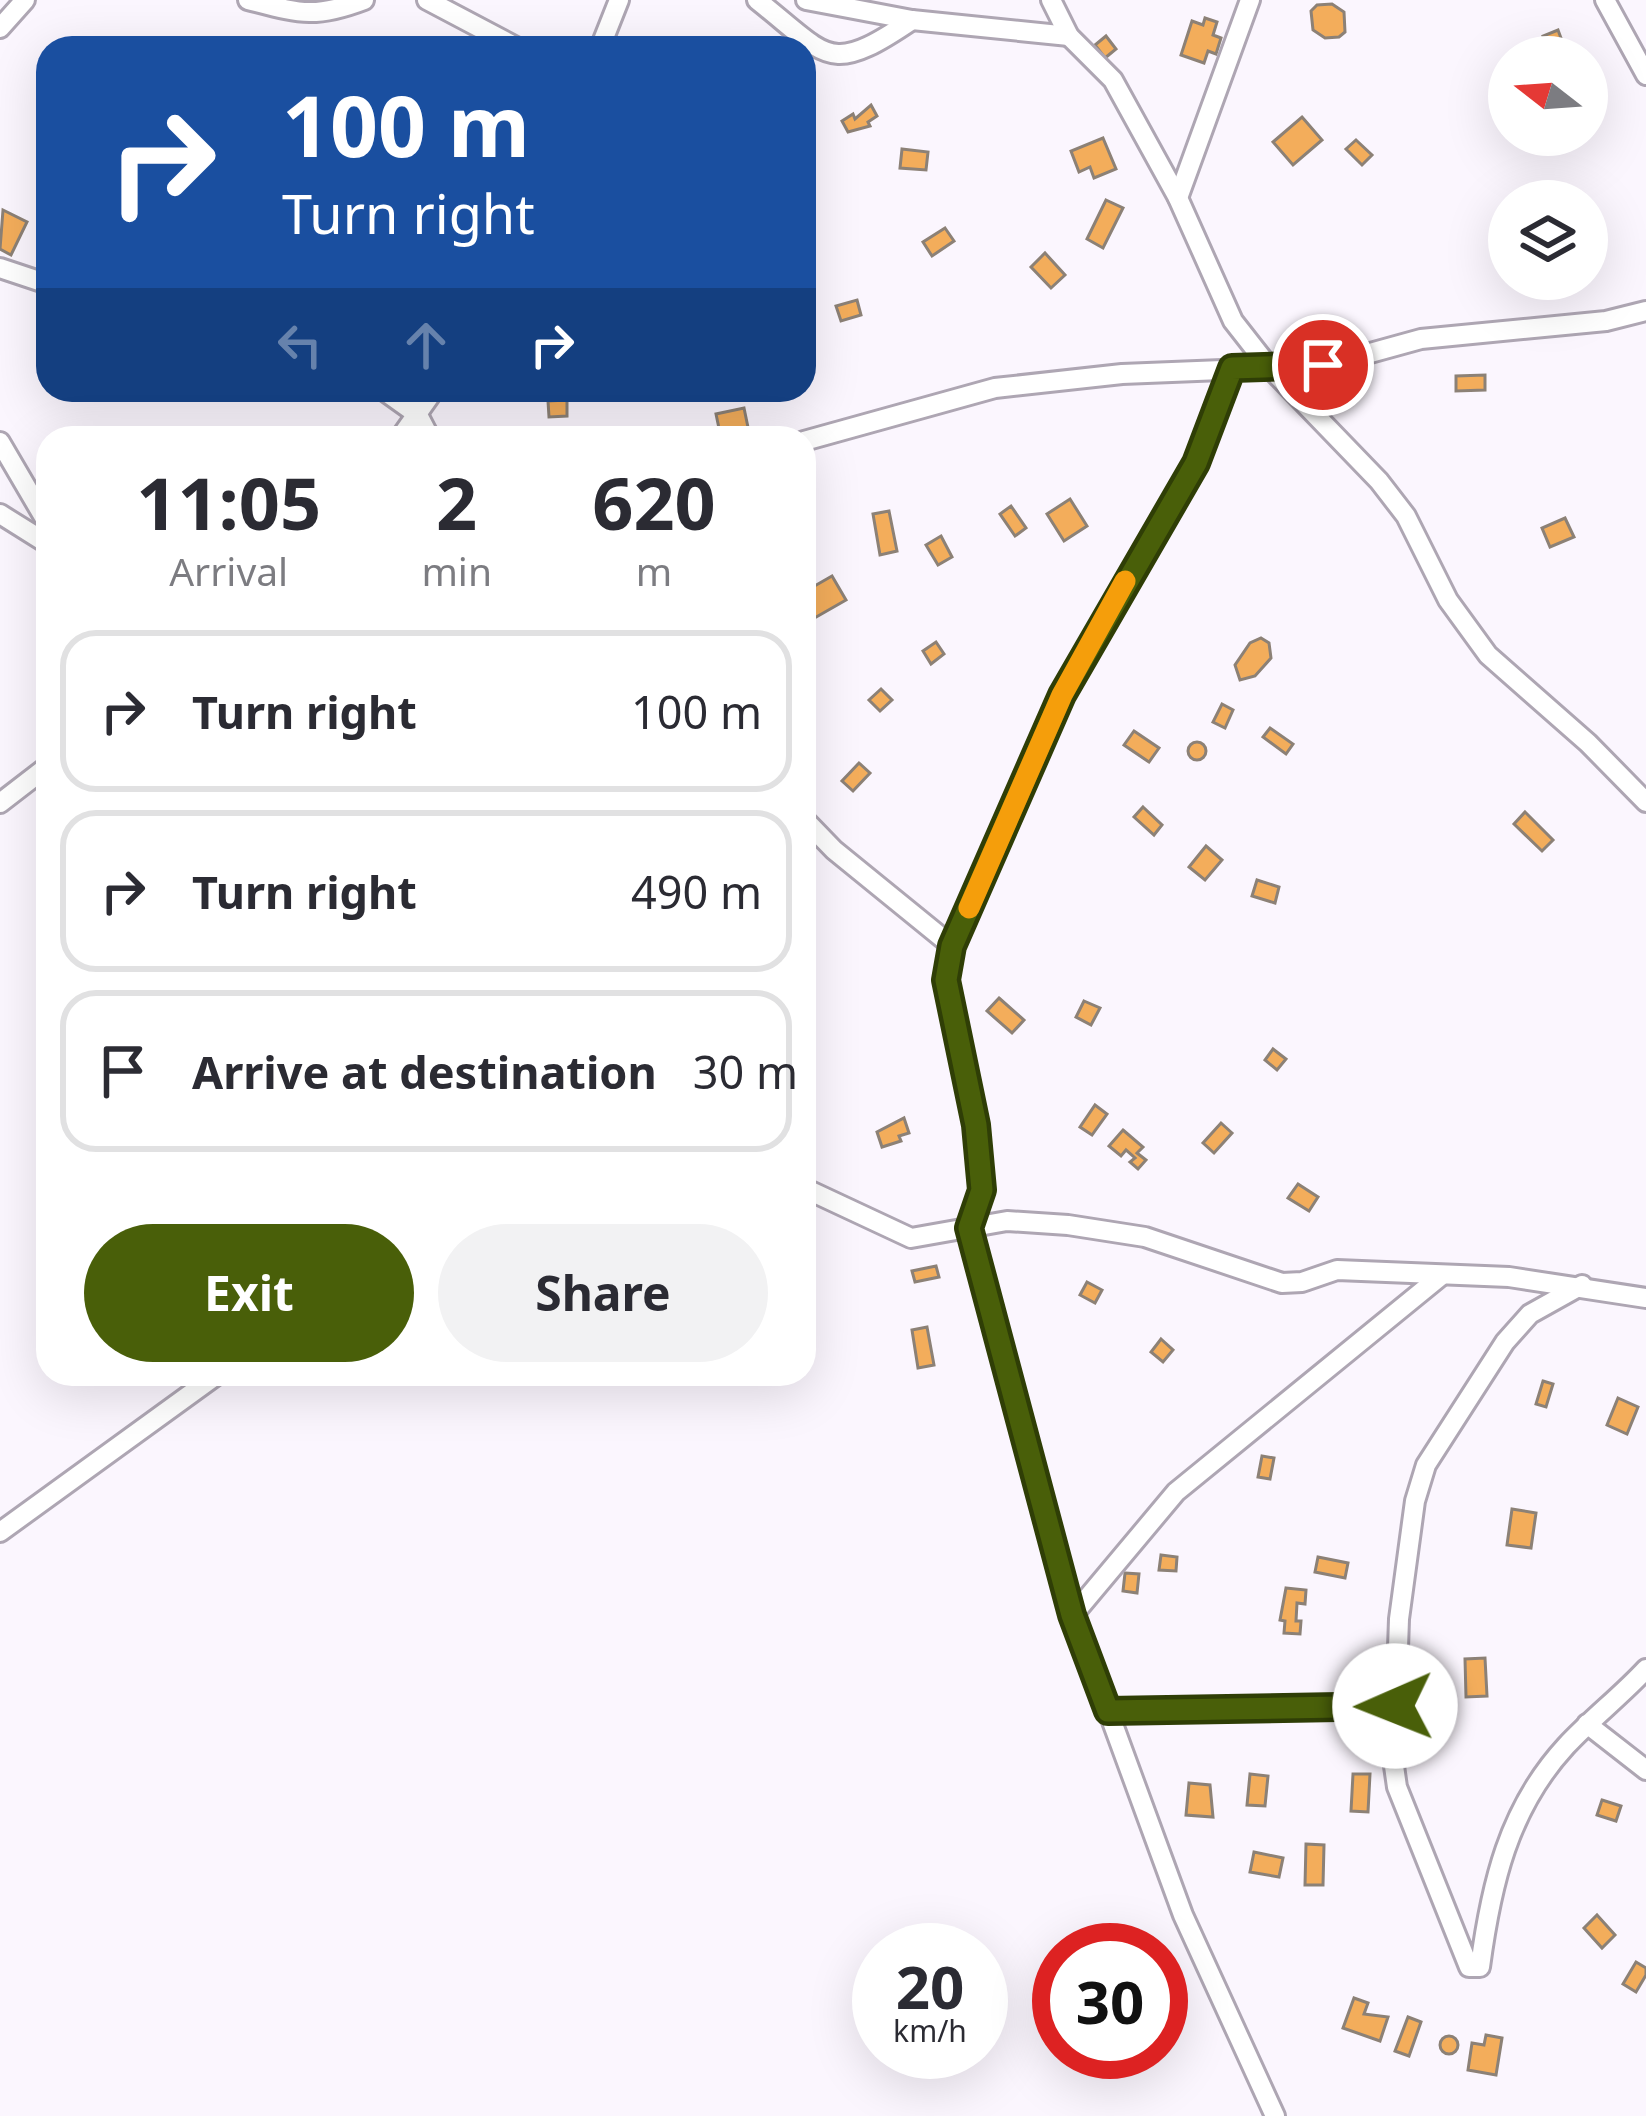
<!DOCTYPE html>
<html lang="en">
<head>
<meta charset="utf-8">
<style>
	:root { --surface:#fff; --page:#f2f2f3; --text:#2b2b33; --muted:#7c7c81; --line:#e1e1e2; --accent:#495f09 }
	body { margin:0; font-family:"Noto Sans",sans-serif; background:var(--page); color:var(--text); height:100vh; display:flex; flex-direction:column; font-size:45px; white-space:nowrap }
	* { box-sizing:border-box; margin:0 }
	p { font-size:39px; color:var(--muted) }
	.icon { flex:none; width:66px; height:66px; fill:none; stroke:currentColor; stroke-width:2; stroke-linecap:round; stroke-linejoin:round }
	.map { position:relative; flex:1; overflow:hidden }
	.sheet { position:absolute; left:36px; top:426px; width:780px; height:960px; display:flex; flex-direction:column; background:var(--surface); border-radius:36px; box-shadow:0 12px 48px #0002 }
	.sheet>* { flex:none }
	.guide { position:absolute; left:36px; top:36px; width:780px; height:366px; border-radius:36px; box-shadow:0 12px 48px #0002; background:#1a4fa0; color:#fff; overflow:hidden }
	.needle { width:78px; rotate:287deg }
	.tools { position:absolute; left:1488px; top:36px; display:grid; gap:24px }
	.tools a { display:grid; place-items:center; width:120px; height:120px; border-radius:50%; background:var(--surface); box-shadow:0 12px 48px #0002; font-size:60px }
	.speed { position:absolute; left:852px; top:1923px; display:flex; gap:24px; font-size:60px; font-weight:700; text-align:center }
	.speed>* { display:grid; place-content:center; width:156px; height:156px; border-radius:50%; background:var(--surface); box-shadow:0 12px 48px #0002; line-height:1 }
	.speed small { font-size:30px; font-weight:400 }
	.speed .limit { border:18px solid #d22; background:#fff; color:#111 }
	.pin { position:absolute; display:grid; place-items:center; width:102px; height:102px; color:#fff; margin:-51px; border:6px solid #fff; border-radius:50%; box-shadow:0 3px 12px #0007 }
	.me { position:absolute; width:132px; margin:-66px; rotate:269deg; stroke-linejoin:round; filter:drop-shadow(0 0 9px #0008) }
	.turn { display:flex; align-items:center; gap:42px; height:252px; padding:0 48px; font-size:54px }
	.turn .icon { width:156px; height:156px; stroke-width:2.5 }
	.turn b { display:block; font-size:84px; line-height:102px }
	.lanes { display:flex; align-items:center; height:114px; padding:0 48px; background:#0003; justify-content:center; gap:60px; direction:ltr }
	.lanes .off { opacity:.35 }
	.eta { display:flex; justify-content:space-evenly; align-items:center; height:204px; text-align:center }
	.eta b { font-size:72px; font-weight:700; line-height:84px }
	.button { display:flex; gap:24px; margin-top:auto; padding:24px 48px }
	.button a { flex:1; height:138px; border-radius:72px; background:var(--accent); color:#fff; font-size:48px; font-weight:700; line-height:138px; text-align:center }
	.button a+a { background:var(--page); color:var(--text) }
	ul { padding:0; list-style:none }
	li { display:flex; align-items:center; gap:36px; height:162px; margin:0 24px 18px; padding:0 24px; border:6px solid var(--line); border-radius:36px }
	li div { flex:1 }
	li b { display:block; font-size:45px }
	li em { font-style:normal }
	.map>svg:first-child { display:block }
	.building { fill:#f3ad5b; stroke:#8c8176; stroke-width:3 }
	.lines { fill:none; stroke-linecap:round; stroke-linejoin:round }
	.minor-casing { stroke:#aea6b3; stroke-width:24 }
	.minor { stroke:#fff; stroke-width:18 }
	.route-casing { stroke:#2f3e06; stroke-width:30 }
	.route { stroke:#495f09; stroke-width:21 }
	.slow { stroke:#f59e0b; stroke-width:21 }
</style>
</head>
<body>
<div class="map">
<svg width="1646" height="2116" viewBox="0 0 1646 2116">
	<rect width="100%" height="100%" fill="#fbf6fe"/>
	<g class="building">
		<polygon points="1332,4 1344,12 1345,32 1339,37 1325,38 1313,30 1311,11 1317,5"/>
		<polygon points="1205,18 1217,22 1213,35 1221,38 1216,54 1208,51 1204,63 1181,55 1192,21 1203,25"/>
		<polygon points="1558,30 1568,57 1551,57 1543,36"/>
		<polygon points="1106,36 1116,49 1105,58 1095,45"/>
		<polygon points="871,105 877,116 868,122 870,126 848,132 842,121 853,114 855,119"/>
		<polygon points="1302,117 1322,140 1293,165 1273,142"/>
		<polygon points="1103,138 1116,169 1094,178 1090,167 1079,172 1071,151"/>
		<polygon points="1356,140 1372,155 1362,165 1346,149"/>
		<polygon points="902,149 928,152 926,170 900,168"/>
		<polygon points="1106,200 1123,208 1103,248 1087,239"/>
		<polygon points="3,210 27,222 11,255 0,249"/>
		<polygon points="945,228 954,241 932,256 923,242"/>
		<polygon points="1045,253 1065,275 1051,288 1031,267"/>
		<polygon points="857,300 861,315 841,321 836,306"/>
		<polygon points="1485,375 1485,390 1456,391 1456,376"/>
		<polygon points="567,400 567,416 549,417 548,401"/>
		<polygon points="744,408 750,437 721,438 716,414"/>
		<polygon points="1070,499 1087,526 1064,541 1047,514"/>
		<polygon points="1011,506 1026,528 1015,536 1000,514"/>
		<polygon points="889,511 897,551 880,555 873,514"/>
		<polygon points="1565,518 1574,537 1550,547 1542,528"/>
		<polygon points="941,536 952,557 938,565 926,545"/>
		<polygon points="832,576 846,600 804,624 804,592"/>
		<polygon points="1261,638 1269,643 1271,658 1255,676 1240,680 1235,665 1250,643"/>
		<polygon points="936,642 944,654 931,664 923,651"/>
		<polygon points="881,689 892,700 880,711 869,700"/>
		<polygon points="1222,704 1233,710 1225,728 1213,722"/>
		<polygon points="1270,728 1293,744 1286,754 1263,737"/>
		<polygon points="1134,731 1159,748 1149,762 1124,745"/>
		<circle cx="1197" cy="751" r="9"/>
		<polygon points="859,763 870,773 853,791 842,781"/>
		<polygon points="1143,807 1162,825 1154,835 1134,817"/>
		<polygon points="1525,812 1553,840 1542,851 1514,824"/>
		<polygon points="1206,846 1222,860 1205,880 1189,867"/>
		<polygon points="1257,880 1279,887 1275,903 1252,896"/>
		<polygon points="999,998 1024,1020 1012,1033 987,1011"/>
		<polygon points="1084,1001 1100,1008 1091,1025 1076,1017"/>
		<polygon points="1273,1049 1286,1059 1277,1070 1265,1060"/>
		<polygon points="1095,1105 1107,1114 1092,1135 1080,1127"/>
		<polygon points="904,1118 909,1133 899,1136 901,1141 882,1147 877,1132"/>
		<polygon points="1221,1123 1232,1133 1214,1153 1203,1143"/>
		<polygon points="1123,1130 1143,1147 1137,1153 1146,1160 1138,1169 1130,1162 1135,1158 1126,1150 1121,1156 1109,1146"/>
		<polygon points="1298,1184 1318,1197 1309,1211 1288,1198"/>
		<polygon points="936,1266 939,1277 915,1282 912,1271"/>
		<polygon points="1087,1282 1102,1290 1095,1303 1080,1295"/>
		<polygon points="927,1327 934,1365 918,1368 912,1330"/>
		<polygon points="1161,1339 1173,1350 1163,1362 1151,1352"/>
		<polygon points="1543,1381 1553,1384 1546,1407 1536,1404"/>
		<polygon points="1618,1398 1638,1407 1627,1434 1607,1425"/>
		<polygon points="1262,1456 1274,1458 1270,1479 1258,1477"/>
		<polygon points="1512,1509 1536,1513 1531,1548 1507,1545"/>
		<polygon points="1161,1555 1177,1557 1176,1571 1159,1570"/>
		<polygon points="1318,1557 1348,1563 1345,1578 1315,1572"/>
		<polygon points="1125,1573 1139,1574 1137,1593 1123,1591"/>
		<polygon points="1286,1588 1306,1590 1305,1604 1297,1603 1296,1621 1301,1621 1300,1634 1284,1633 1285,1621 1280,1620"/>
		<polygon points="1485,1658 1487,1696 1466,1697 1465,1659"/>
		<polygon points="1404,1733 1420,1736 1416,1762 1400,1759"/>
		<polygon points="1250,1774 1268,1776 1265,1806 1247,1805"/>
		<polygon points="1353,1774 1370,1774 1368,1812 1351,1811"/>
		<polygon points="1189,1783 1210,1785 1213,1817 1186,1815"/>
		<polygon points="1602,1800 1621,1806 1616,1821 1597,1815"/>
		<polygon points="1306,1844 1324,1845 1323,1885 1305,1885"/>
		<polygon points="1254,1852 1283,1858 1279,1877 1250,1872"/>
		<polygon points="1597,1915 1615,1935 1602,1948 1584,1928"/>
		<polygon points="1636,1962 1646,1968 1646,1975 1636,1992 1623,1984"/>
		<polygon points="1354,1998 1368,2003 1364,2014 1388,2017 1380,2041 1343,2028"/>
		<polygon points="1408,2017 1421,2022 1409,2056 1395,2051"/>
		<polygon points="1486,2035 1502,2038 1496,2075 1468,2070 1472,2043 1484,2045"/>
		<circle cx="1449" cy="2045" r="9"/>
	</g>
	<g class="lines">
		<defs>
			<g id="minor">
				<path d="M248 0C299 13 314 19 364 0"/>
				<polyline points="427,0 518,48"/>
				<path d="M757 0C829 57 828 77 912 20"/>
				<polyline points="806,0 912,20 1069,36"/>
				<polyline points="1051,0 1069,36 1113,80 1178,198 1233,321 1269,367 1379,481 1406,516 1448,600 1488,655 1588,743 1646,802"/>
				<polyline points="1605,0 1646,75"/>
				<polyline points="0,28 25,0"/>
				<polyline points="600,48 619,0"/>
				<polyline points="1178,198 1250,0"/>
				<polyline points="0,268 48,284"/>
				<polyline points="1232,369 1196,462 1062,695 952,946 946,980 977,1125 982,1189 969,1228 1073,1615 1183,1915 1275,2116"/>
				<polyline points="383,390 418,415 430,438"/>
				<polyline points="400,438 434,390"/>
				<polyline points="804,441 995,388 1122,374 1323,366 1421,339 1606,321 1646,311"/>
				<polyline points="0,442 48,524"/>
				<polyline points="0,514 48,544"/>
				<polyline points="0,803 48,766"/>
				<polyline points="804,819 834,850 952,946"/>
				<polyline points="804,1188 911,1238 1007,1221 1068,1225 1145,1237 1282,1283 1302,1282 1337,1270 1509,1277 1646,1298"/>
				<path d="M1582 1285 1530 1314 1505 1342 1426 1465 1415 1501 1399 1619 1394 1766 1397 1787 1469 1967H1480C1491 1885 1508 1809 1566 1746 1591 1719 1621 1696 1646 1669"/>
				<polyline points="0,1532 218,1374"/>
				<polyline points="1073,1615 1176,1492 1442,1275"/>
				<polyline points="1109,1711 1395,1706"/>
				<polyline points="1587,1724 1646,1770"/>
			</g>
		</defs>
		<use href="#minor" class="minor-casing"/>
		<use href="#minor" class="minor"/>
	</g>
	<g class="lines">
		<defs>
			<polyline id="route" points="1323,365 1232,368 1196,463 1062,695 952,946 946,980 976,1125 982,1190 969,1228 1072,1615 1108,1711 1395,1706"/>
		</defs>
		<use href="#route" class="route-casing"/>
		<use href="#route" class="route"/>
		<polyline class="slow" points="969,908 1062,695 1125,581"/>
	</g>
</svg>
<div class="tools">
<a><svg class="needle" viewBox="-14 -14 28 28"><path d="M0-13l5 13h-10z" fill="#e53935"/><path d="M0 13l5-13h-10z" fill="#7c7c81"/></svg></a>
<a><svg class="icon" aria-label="layers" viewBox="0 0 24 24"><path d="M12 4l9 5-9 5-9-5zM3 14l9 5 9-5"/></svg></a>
</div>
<div class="speed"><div>20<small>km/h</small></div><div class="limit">30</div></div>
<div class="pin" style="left:1323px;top:365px;background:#d93025"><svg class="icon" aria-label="arrive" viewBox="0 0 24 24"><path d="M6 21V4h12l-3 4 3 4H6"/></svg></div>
<svg class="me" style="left:1395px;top:1706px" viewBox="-20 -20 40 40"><circle r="19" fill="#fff"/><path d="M0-13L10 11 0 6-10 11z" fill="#495f09"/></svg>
<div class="guide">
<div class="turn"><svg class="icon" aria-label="right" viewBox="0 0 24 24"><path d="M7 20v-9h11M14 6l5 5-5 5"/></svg><div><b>100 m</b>Turn right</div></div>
<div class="lanes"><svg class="icon off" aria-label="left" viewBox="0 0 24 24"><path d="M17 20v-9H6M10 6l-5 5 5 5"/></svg><svg class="icon off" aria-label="ahead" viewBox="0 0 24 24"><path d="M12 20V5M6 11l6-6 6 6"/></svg><svg class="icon" aria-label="right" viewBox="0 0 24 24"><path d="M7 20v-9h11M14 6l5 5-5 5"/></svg></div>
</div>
<section class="sheet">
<div class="eta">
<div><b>11:05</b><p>Arrival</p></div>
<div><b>2</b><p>min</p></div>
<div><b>620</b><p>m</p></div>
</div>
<ul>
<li><svg class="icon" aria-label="right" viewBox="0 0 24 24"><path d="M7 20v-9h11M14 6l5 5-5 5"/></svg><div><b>Turn right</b></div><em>100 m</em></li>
<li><svg class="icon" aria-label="right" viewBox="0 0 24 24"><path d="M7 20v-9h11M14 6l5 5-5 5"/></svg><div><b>Turn right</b></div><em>490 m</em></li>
<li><svg class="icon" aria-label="arrive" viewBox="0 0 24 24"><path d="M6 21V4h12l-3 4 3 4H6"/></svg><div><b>Arrive at destination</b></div><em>30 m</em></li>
</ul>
<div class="button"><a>Exit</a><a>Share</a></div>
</section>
</div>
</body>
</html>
